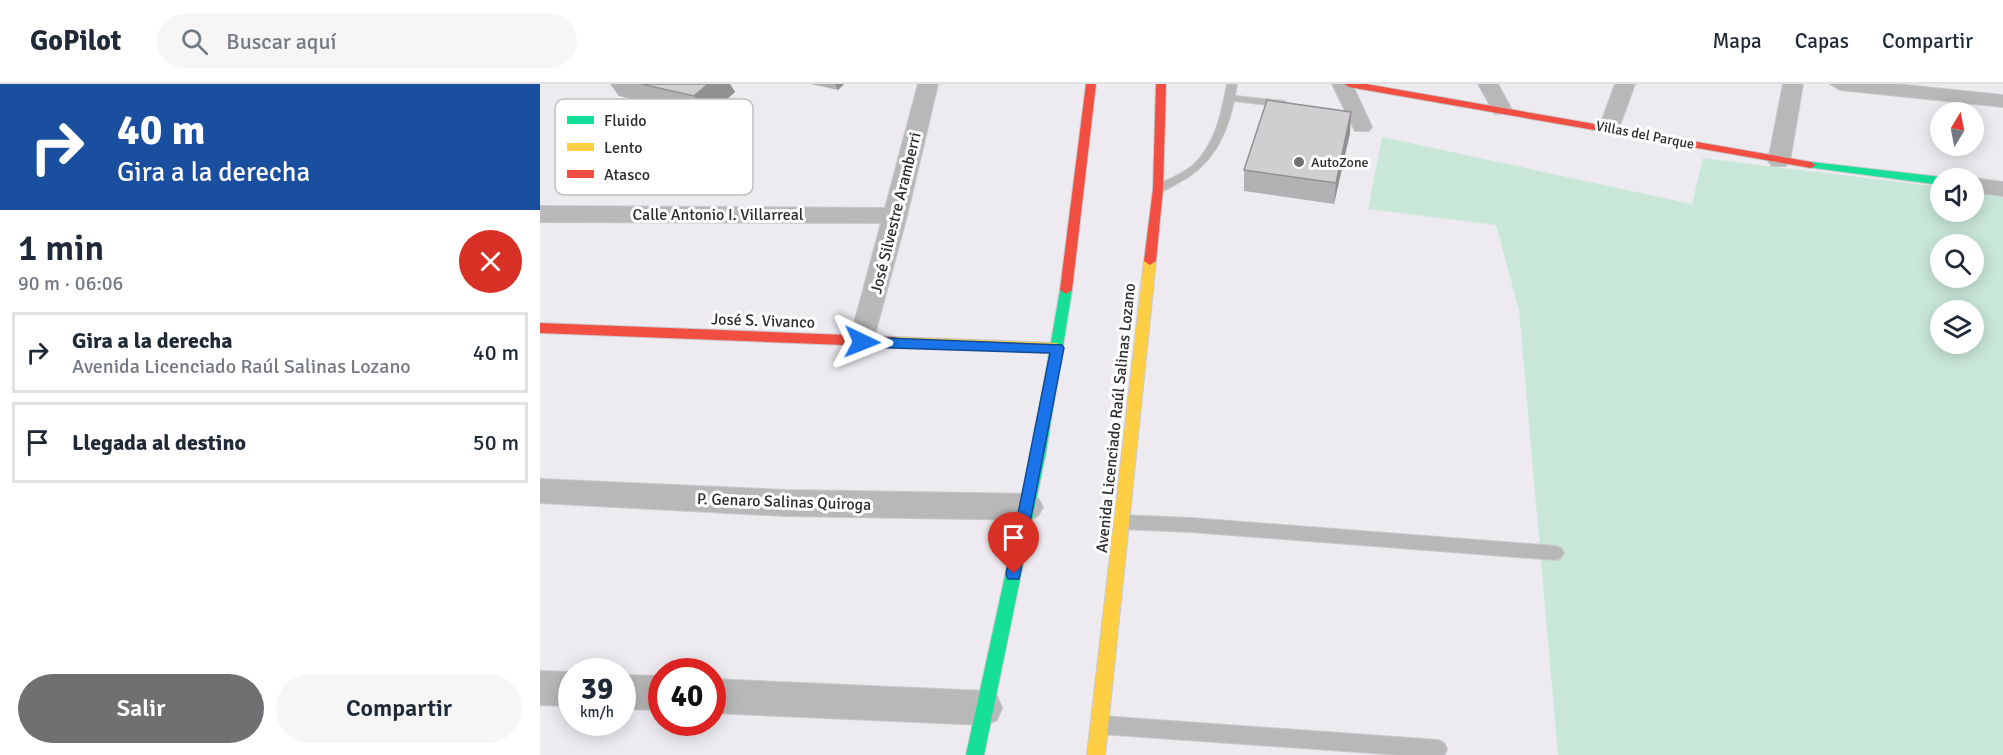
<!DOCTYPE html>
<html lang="es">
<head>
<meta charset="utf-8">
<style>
	:root { --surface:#fff; --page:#f6f6f7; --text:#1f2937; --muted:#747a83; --line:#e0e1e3; --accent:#706f72 }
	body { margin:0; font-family:Signika,sans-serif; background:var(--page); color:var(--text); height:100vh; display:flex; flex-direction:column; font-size:22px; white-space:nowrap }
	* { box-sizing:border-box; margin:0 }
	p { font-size:20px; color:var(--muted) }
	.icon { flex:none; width:33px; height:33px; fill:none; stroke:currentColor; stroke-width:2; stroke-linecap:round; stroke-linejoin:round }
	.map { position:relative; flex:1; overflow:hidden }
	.panel { display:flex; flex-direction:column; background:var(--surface); width:540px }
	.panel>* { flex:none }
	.top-card { background:#1a4fa0; color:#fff; overflow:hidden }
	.needle { width:39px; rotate:10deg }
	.buttons { position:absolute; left:1390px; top:18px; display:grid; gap:12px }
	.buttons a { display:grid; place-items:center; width:54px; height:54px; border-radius:50%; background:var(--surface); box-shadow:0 3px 15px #0003; font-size:30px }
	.speed { position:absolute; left:18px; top:574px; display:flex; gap:12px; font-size:30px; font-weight:700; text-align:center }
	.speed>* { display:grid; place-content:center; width:78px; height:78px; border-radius:50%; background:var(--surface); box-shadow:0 3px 15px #0003; line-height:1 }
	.speed small { font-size:15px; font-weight:400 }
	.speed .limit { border:9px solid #d22; background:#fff; color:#111 }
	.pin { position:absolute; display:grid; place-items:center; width:51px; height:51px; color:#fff; margin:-62px -26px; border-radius:50% 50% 50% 0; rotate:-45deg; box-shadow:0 0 6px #0007 }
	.pin .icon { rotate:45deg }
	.me { position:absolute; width:66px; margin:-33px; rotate:92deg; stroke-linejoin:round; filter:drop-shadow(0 0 4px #0008) }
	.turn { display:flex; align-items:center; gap:21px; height:126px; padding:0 18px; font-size:27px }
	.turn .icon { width:78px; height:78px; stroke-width:2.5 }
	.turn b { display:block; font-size:42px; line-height:51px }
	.round { display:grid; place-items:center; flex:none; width:63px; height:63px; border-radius:32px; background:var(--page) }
	.head { display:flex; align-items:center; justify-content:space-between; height:102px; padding:0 18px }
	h1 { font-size:36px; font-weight:600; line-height:45px }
	.primary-button { display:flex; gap:12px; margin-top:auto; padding:12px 18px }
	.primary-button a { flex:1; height:69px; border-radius:36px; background:var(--accent); color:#fff; font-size:24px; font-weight:600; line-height:69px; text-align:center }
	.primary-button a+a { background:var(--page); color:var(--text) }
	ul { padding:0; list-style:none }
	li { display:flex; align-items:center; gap:18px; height:81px; margin:0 12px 9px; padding:0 6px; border:3px solid var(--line); border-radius:0px }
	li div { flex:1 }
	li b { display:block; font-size:22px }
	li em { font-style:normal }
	header { display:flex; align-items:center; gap:36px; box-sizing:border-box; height:84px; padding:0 30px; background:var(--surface); border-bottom:2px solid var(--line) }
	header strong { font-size:28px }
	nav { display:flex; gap:33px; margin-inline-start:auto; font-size:21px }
	.search { width:420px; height:54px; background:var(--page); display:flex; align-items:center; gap:15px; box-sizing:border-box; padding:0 21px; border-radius:33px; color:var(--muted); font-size:22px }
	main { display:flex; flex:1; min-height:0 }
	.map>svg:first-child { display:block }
	.green { fill:#c9e7d8; fill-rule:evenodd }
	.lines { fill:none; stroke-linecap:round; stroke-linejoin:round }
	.lane-casing { stroke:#cac9cc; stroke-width:2 }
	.street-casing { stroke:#cac9cc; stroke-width:2 }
	.fast-casing { stroke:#cac9cc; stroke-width:2 }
	.slow-casing { stroke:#cac9cc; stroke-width:2 }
	.jam-casing { stroke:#cac9cc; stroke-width:2 }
	.lane { fill:#b9b8b8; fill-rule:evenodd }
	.street { fill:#b9b8b8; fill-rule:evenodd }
	.fast { fill:#16e098; fill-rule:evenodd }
	.slow { fill:#ffcf43; fill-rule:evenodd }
	.jam { fill:#f24e42; fill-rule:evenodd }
	.wall { fill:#b4b1b4 }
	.shaded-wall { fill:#929092 }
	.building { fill:#d1ced1; stroke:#929092; stroke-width:1.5 }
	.route { fill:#1a73e8; stroke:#114b97; stroke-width:1.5 }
	.poi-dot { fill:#706f72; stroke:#fff; stroke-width:2 }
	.labels { text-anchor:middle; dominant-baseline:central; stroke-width:6; stroke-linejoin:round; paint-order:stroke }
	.far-street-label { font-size:14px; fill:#2d2c2e; stroke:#fff }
	.far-poi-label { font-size:14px; fill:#2d2c2e; stroke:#fff; text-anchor:start }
	.street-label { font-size:16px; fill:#2d2c2e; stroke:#fff }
	.key { fill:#fff; stroke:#c0c0c0; stroke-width:1.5 }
	.key-label { font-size:16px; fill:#2d2c2e }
</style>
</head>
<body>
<header>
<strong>GoPilot</strong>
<div class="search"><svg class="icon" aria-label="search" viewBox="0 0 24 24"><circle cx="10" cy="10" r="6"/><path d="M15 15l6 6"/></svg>Buscar aquí</div>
<nav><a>Mapa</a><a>Capas</a><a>Compartir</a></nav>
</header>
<main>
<section class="panel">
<div class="top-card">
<div class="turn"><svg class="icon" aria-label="right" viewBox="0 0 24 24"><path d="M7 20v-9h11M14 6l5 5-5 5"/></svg><div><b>40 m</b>Gira a la derecha</div></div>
</div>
<div class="head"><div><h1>1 min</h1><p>90 m · 06:06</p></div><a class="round" style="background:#d93025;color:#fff"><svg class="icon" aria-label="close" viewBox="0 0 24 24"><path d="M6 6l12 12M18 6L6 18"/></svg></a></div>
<ul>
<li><svg class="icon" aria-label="right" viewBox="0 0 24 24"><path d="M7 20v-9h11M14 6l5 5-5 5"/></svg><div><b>Gira a la derecha</b><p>Avenida Licenciado Raúl Salinas Lozano</p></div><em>40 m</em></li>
<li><svg class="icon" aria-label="arrive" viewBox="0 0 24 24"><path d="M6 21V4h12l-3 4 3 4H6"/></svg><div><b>Llegada al destino</b></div><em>50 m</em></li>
</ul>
<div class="primary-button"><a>Salir</a><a>Compartir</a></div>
</section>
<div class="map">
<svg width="1463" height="671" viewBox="0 0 1463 671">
	<rect width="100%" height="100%" fill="#edebf0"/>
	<path class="green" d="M842 53 1152 120 1163 74 1401 103V128H1434V107L1463 111V671H1018L979 226 956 141 828 125ZM1401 160H1434V194H1401ZM1401 226H1434V260H1401Z"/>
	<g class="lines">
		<defs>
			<g id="lane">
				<path d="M687 0H697L695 12 744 17 749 20 744 23 694 17C686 54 671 83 636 100 629 104 622 109 614 108V102C627 96 641 91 652 82 675 62 682 28 687 0Z"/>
				<polygon points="581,431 651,434 1016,462 1021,464 1024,469 1021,474 1016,476 651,448 581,445 576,443 574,438 576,433"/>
				<polygon points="561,632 898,656 904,659 907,665 904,671 861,671 561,650 555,647 552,641 555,635"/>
			</g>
			<g id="street">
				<polygon points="378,0 398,0 367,132 331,265 322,268 313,265 309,258 341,139 0,138 0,122 345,124"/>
				<polygon points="792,0 812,0 832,43 829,47 815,47"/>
				<polygon points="938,0 958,0 972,26 969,30 955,30"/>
				<polygon points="1075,0 1095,0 1079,44 1076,48 1062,48 1059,44"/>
				<polygon points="1243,0 1263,0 1250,77 1246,82 1232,82 1228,77"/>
				<polygon points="1290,0 1356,0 1463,11 1463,23 1300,6"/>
				<polygon points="1432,94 1434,94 1463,98 1463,112 1434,108"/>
				<polygon points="0,395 245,406 488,410 498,414 503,423 498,432 488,436 245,432 0,419"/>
				<polygon points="0,587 32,588 32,622 0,621"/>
				<polygon points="82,591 122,592 122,626 82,625"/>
				<polygon points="172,595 445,607 457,612 462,624 457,636 445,641 172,629"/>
			</g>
			<g id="fast">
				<polygon points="1271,78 1401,93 1405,94 1401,94 1401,101 1267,83 1267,79"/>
				<polygon points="526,202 532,206 506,368 444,671 426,671 492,368 520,206"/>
			</g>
			<g id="slow">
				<polygon points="610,173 616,177 565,671 547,671 604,177"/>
				<polygon points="356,253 517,259 523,264 517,269 356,263 350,258"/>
			</g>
			<g id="jam">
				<polygon points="546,0 556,0 532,206 526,210 520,206"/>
				<polygon points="616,0 626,0 623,105 616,177 610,181 604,177 613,105"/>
				<polygon points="804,0 826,0 1271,78 1276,81 1271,84 809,3"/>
				<polygon points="0,239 356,253 362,258 356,263 0,249"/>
			</g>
		</defs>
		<use href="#lane" class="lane-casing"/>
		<use href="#street" class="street-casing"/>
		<use href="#fast" class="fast-casing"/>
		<use href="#slow" class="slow-casing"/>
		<use href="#jam" class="jam-casing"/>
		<use href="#lane" class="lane"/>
		<use href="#street" class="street"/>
		<use href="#fast" class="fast"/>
		<use href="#slow" class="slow"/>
		<use href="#jam" class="jam"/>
	</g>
	<g class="wall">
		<polygon points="70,0 190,0 195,8 167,33 79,12"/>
		<polygon points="271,0 304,0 298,6"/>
		<polygon points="810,49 794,120 704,107 704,86"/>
	</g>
	<g class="shaded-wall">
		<polygon points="168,0 190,0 195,8 167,33 154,12"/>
		<polygon points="295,0 304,0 298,6"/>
		<polygon points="811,28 810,49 794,120 796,99"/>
	</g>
	<g class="building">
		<polygon points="101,0 168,0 154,12"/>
		<polygon points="727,16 811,28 796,99 704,86"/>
	</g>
	<polygon class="route" points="322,253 522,261 524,264 479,495 468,495 466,490 510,269 322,263 316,258"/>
	<circle class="poi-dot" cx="759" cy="78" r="6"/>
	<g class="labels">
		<g class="far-street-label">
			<text transform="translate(1105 51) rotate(11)">Villas del Parque</text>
		</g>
		<g class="far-poi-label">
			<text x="771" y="78">AutoZone</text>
		</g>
		<g class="street-label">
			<text transform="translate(356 129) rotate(-76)">José Silvestre Aramberri</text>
			<text x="178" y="131">Calle Antonio I. Villarreal</text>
			<text transform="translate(223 237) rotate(2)">José S. Vivanco</text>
			<text transform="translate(576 334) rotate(-84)">Avenida Licenciado Raúl Salinas Lozano</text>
			<text transform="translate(244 418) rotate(2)">P. Genaro Salinas Quiroga</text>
		</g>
	</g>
	<rect x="15" y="15" width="198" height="96" rx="9" class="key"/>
	<rect x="27" y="32" width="27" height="8" fill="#16e098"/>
	<rect x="27" y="59" width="27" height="8" fill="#ffcf43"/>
	<rect x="27" y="86" width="27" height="8" fill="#f24e42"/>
	<g class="key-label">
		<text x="64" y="42">Fluido</text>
		<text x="64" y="69">Lento</text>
		<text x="64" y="96">Atasco</text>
	</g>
</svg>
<div class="buttons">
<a><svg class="needle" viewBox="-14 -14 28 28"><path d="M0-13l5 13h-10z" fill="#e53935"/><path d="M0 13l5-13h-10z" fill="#747a83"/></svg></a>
<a><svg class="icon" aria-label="sound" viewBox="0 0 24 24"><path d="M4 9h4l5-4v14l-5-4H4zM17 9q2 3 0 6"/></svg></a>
<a><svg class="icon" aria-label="search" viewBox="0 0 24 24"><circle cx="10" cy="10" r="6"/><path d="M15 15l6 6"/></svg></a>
<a><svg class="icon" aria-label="layers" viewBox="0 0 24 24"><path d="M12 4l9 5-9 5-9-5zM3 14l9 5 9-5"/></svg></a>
</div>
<div class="speed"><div>39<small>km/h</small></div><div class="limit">40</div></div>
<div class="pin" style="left:474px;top:490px;background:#d93025"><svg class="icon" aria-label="arrive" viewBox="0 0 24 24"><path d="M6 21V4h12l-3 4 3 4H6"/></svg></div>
<svg class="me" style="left:322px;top:258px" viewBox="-20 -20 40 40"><path d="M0-17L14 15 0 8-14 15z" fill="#1a73e8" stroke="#fff" stroke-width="4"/></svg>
</div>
</main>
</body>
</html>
